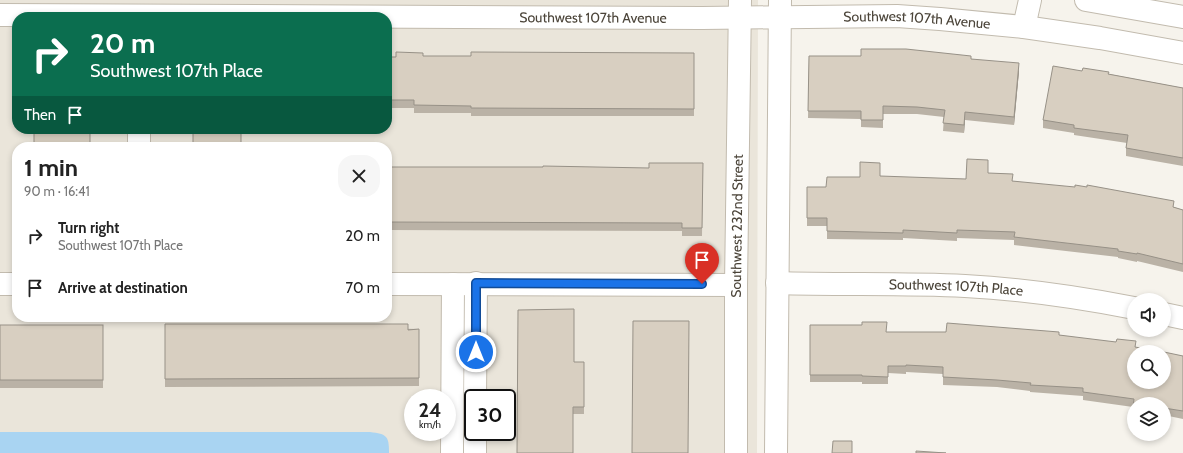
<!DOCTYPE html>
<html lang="en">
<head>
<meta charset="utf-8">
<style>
	:root { --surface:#fff; --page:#f6f6f6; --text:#222; --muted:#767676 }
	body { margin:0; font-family:Cabin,sans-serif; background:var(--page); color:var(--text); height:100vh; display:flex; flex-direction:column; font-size:15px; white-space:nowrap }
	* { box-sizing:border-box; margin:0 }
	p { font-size:13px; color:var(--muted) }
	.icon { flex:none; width:22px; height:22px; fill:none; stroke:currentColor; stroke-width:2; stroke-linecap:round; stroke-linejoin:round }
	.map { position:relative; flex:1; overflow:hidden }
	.drawer { position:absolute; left:12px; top:142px; width:380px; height:180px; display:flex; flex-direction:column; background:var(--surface); border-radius:16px; box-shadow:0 2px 6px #0003 }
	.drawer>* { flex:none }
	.banner { position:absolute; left:12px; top:12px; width:380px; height:122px; border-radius:16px; box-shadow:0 2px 6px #0003; background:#0b6e4f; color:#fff; overflow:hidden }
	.controls { position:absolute; left:1127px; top:293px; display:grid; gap:8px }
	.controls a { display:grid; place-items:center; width:44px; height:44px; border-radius:50%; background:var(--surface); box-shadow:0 2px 6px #0003; font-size:20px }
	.speed { position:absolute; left:404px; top:389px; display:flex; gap:8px; font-size:20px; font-weight:700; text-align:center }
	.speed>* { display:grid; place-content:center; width:52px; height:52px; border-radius:50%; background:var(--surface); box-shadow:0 2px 6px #0003; line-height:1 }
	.speed small { font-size:10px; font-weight:400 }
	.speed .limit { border:2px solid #111; border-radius:6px; background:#fff; color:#111 }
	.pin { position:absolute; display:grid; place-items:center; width:34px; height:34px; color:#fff; margin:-41px -17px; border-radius:50% 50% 50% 0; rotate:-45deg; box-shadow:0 0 4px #0007 }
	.pin .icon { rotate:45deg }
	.me { position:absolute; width:44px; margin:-22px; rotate:0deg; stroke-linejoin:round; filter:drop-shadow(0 0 3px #0008) }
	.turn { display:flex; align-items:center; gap:14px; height:84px; padding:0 12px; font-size:18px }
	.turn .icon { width:52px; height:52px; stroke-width:2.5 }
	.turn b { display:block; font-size:28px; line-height:34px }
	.then { display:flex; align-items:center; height:38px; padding:0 12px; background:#0003; gap:8px; font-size:15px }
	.round { display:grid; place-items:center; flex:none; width:42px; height:42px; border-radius:16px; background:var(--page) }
	.overview { display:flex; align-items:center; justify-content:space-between; height:68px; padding:0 12px }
	h1 { font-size:24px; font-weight:800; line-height:30px }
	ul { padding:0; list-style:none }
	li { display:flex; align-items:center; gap:12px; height:52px; padding:0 12px }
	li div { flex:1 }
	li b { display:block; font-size:15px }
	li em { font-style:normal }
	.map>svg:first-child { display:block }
	.residential { fill:#eae5da; fill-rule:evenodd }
	.water { fill:#a9d4f2 }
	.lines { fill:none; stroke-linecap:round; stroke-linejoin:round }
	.minor-casing { stroke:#c2bbae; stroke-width:24 }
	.minor { stroke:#fff; stroke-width:22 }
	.wall { fill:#bab2a6 }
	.shaded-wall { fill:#979187 }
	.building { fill:#d8cfc1; stroke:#979187 }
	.route-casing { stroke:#114b97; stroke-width:10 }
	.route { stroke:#1a73e8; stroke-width:7 }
	.labels { text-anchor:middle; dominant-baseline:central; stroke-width:3; stroke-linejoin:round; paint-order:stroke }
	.street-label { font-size:14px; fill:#4b4439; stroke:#fff }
</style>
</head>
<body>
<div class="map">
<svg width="1183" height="453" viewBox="0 0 1183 453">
	<rect width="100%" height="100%" fill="#f6f3ec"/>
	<path class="residential" d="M0 0H758L757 453H0ZM17 17H387V129H17ZM17 147H387V317H17ZM413 398H447V432H413ZM473 398H507V432H473Z"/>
	<path class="water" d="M0 432H370C387 434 389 436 389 453H0Z"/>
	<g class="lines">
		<defs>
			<g id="minor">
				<polyline points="1086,0 1183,17"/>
				<path id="s1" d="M0 15 702 18 897 16 940 19 1024 27 1100 38 1183 53"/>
				<polyline points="1024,27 1030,0"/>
				<polyline points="139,147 139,129"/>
				<path id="s2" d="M777 283C840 285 903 283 965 286 1022 289 1078 297 1134 308"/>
				<polyline points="0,284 17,284"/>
				<polyline points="387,284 736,285"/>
				<polyline points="1164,314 1183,318"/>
				<polyline points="475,398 476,283"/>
				<polyline points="452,453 453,284"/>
				<polyline points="475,453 475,432"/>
				<path id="s3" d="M736 453V285L740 0"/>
				<polyline points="776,453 780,0"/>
			</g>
		</defs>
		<use href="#minor" class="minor-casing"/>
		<use href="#minor" class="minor"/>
	</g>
	<g class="wall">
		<polygon points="694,53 694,116 471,116 471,113 414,113 414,108 387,108 387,57"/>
		<polygon points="809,56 971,59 1019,71 1014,125 965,120 964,133 943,131 944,117 917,114 883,114 883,128 861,127 861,119 808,118"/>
		<polygon points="1082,71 1109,74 1183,88 1183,166 1126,156 1126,148 1127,143 1074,135 1074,133 1043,128 1043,120"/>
		<polygon points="188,129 241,129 188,130"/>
		<polygon points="703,163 702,236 682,236 682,231 387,230 387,167 649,168"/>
		<polygon points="988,173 1013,181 1174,207 1183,210 1183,272 1137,261 1137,262 1118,258 1118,257 1014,245 1014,240 957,238 957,241 903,238 903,240 827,239 827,226 807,226 807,187 826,187 860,177 966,179"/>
		<polygon points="165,324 419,329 419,386 165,387"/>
		<rect x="0" y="325" width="103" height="63"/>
		<polygon points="810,325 887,332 1059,335 1183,356 1183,419 1164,415 1164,404 1134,404 1134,424 1132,424 1132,416 1133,407 1083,400 1083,396 1030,392 1030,391 997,387 943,385 943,374 906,372 906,374 888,373 888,384 862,384 862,382 810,382"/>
		<polygon points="574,362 584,362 584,414 573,414"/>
	</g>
	<g class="shaded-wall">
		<polygon points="1019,63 1019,71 1014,125 1014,117"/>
		<polygon points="965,112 965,120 964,133 964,125"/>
	</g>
	<g class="building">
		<polygon points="861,49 906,49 971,56 971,59 1019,63 1014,117 965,112 964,125 943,123 945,110 917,107 883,106 883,120 861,120 861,111 808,111 809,56 861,56"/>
		<polygon points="396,52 423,53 423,56 471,56 471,52 694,53 694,109 471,108 471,106 414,105 414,100 387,100 387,57 396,57"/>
		<polygon points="1053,66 1082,71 1083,68 1109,72 1108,74 1183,88 1183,158 1126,148 1128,135 1074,128 1074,125 1043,120"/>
		<rect x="34" y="129" width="56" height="18"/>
		<rect x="193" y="129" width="48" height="18"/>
		<polygon points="967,159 988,160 988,173 1013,174 1012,181 1075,187 1075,185 1087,187 1087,185 1174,201 1173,207 1183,210 1183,264 1137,253 1137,254 1118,251 1118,249 1014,237 1015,232 957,230 957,233 903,230 903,233 827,231 827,218 807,218 807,187 826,187 827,177 860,177 860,162 880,163 880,176 966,179"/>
		<polygon points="649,163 703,163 702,228 682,228 682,223 387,222 387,167 543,167 543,166 649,168"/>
		<polygon points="574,309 574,362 584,362 584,407 573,407 573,453 517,453 518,310"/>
		<polygon points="633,321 689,321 688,453 632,453"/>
		<polygon points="862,322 887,322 886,332 946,332 947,323 1059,332 1059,335 1116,342 1117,339 1136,341 1135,347 1162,352 1134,352 1134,382 1164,382 1164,352 1183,356 1183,411 1164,408 1164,404 1134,404 1134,417 1132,416 1134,399 1083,392 1083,388 1030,385 1031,383 997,380 943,377 943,367 906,365 906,366 888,366 888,377 862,376 862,375 810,375 810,325 862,325"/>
		<polygon points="165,324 408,324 408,330 419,329 419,378 165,379"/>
		<rect x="0" y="325" width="103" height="55"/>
		<polygon points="833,441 852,441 852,453 832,453"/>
		<polygon points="916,451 946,453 916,453"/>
	</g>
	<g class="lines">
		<defs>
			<polyline id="route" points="476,352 476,283 702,284"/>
		</defs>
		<use href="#route" class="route-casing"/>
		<use href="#route" class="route"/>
	</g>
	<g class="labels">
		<g class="street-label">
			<text stroke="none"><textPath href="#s1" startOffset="593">Southwest 107th Avenue</textPath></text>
			<text stroke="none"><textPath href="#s1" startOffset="917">Southwest 107th Avenue</textPath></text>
			<text stroke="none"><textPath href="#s3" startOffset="227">Southwest 232nd Street</textPath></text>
			<text stroke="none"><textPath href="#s2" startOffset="179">Southwest 107th Place</textPath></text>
		</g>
	</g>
</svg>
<div class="controls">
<a><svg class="icon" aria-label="sound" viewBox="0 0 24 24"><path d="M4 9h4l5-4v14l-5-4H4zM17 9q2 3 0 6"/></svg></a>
<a><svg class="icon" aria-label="search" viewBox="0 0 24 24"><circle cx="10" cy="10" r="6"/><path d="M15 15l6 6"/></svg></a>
<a><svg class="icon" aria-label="layers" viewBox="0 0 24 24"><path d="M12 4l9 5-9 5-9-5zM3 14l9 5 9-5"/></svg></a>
</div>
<div class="speed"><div>24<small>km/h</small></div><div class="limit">30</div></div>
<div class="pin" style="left:702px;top:284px;background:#d93025"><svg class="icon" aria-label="arrive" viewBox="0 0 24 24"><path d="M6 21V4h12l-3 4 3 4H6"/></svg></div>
<svg class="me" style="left:476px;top:352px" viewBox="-20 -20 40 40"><circle r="17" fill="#1a73e8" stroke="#fff" stroke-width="3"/><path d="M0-11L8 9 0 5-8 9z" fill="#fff"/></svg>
<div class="banner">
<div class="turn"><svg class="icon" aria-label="right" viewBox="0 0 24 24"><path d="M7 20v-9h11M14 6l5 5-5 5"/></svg><div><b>20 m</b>Southwest 107th Place</div></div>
<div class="then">Then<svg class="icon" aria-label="arrive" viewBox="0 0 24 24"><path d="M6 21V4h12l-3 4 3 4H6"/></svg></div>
</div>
<section class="drawer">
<div class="overview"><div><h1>1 min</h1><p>90 m · 16:41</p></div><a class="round"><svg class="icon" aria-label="close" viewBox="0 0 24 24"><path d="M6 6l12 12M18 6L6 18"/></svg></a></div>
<ul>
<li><svg class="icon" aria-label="right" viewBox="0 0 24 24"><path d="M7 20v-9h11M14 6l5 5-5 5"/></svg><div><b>Turn right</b><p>Southwest 107th Place</p></div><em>20 m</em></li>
<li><svg class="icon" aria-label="arrive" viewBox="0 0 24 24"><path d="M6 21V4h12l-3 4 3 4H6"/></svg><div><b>Arrive at destination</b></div><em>70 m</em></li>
</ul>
</section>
</div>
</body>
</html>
